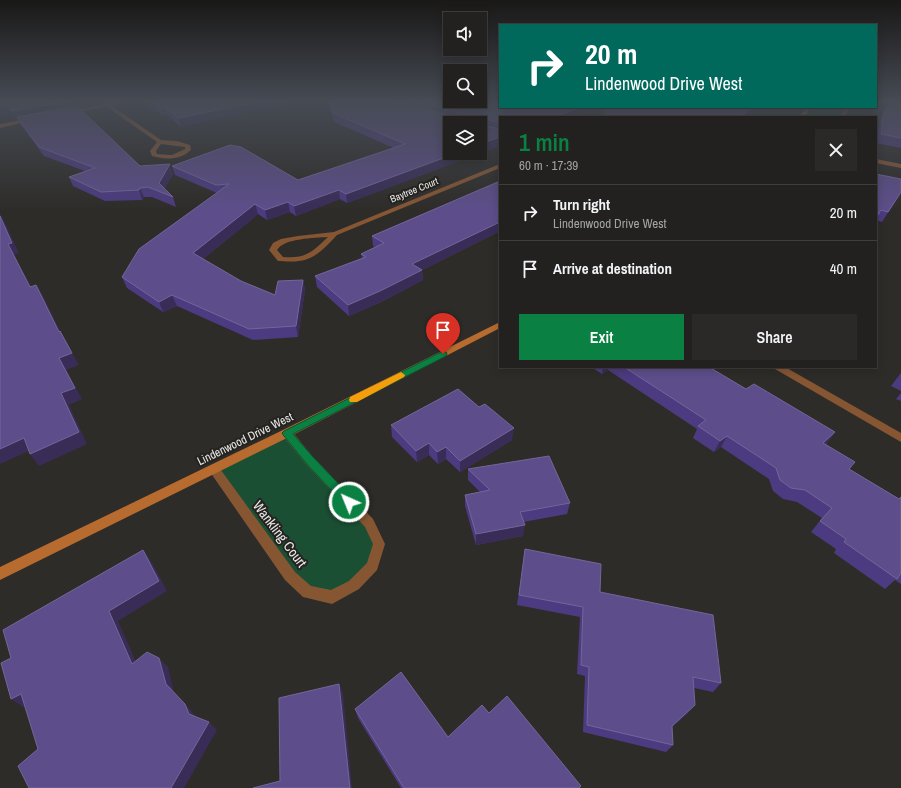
<!DOCTYPE html>
<html lang="en">
<head>
<meta charset="utf-8">
<style>
	:root { --surface:#22211f; --page:#2a2928; --text:#f1f3f6; --muted:#a2a3a4; --line:#3f3e3d; --accent:#0b8043 }
	body { margin:0; font-family:"Archivo Narrow",sans-serif; background:var(--page); color:var(--text); height:100vh; display:flex; flex-direction:column; font-size:15px; white-space:nowrap }
	* { box-sizing:border-box; margin:0 }
	p { font-size:13px; color:var(--muted) }
	.icon { flex:none; width:22px; height:22px; fill:none; stroke:currentColor; stroke-width:2; stroke-linecap:round; stroke-linejoin:round }
	.map { position:relative; flex:1; overflow:hidden }
	.panel { position:absolute; left:499px; top:116px; width:378px; height:252px; display:flex; flex-direction:column; background:var(--surface); border-radius:0px; box-shadow:0 2px 10px #0003,0 0 0 1px var(--line) }
	.panel>* { flex:none }
	.guide { position:absolute; left:499px; top:24px; width:378px; height:84px; border-radius:0px; box-shadow:0 2px 10px #0003,0 0 0 1px var(--line); background:#00695c; color:#fff; overflow:hidden }
	.fabs { position:absolute; left:443px; top:12px; display:grid; gap:8px }
	.fabs a { display:grid; place-items:center; width:44px; height:44px; border-radius:0px; background:var(--surface); box-shadow:0 2px 10px #0003,0 0 0 1px var(--line); font-size:20px }
	.pin { position:absolute; display:grid; place-items:center; width:34px; height:34px; color:#fff; margin:-41px -17px; border-radius:50% 50% 50% 0; rotate:-45deg; box-shadow:0 0 4px #0007 }
	.pin .icon { rotate:45deg }
	.me { position:absolute; width:44px; margin:-22px; rotate:316deg; stroke-linejoin:round; filter:drop-shadow(0 0 3px #0008) }
	.turn { display:flex; align-items:center; gap:14px; height:84px; padding:0 20px; font-size:18px }
	.turn .icon { width:52px; height:52px; stroke-width:2.5 }
	.turn b { display:block; font-size:28px; line-height:34px }
	.round { display:grid; place-items:center; flex:none; width:42px; height:42px; border-radius:0px; background:var(--page) }
	.headline { display:flex; align-items:center; justify-content:space-between; height:68px; padding:0 20px }
	h1 { font-size:24px; font-weight:600; line-height:30px; color:var(--accent) }
	.button { display:flex; gap:8px; margin-top:auto; padding:8px 20px }
	.button a { flex:1; height:46px; border-radius:0px; background:var(--accent); color:#fff; font-size:16px; font-weight:600; line-height:46px; text-align:center }
	.button a+a { background:var(--page); color:var(--text) }
	ul { padding:0; list-style:none }
	li { display:flex; align-items:center; gap:12px; height:56px; padding:0 20px; border-top:1px solid var(--line) }
	li div { flex:1 }
	li b { display:block; font-size:15px }
	li em { font-style:normal }
	.map>svg:first-child { display:block }
	.green { fill:#1b4f33 }
	.lines { fill:none; stroke-linecap:round; stroke-linejoin:round }
	.street { fill:#865633; fill-rule:evenodd }
	.secondary { fill:#b86b2e; fill-rule:evenodd }
	.wall { fill:#4c3b80 }
	.shaded-wall { fill:#392d58 }
	.building { fill:#5d4e8b; stroke:#736699 }
	.route { fill:#0b8043; stroke:#07532c }
	.slow { fill:#f59e0b }
	.labels { text-anchor:middle; dominant-baseline:central; stroke-width:4; stroke-linejoin:round; paint-order:stroke }
	.far-street-label { font-size:10px; fill:#e9e8e6; stroke:#242320 }
	.street-label { font-size:12px; fill:#e9e8e6; stroke:#242320 }
	.near-street-label { font-size:14px; fill:#e9e8e6; stroke:#242320 }
</style>
</head>
<body>
<div class="map">
<svg width="901" height="788" viewBox="0 0 901 788">
	<rect width="100%" height="100%" fill="#2e2c29"/>
	<g class="green">
		<polygon points="809,107 849,107 841,117 801,117"/>
		<polygon points="287,433 379,544 372,566 332,597 308,592 214,469"/>
	</g>
	<g class="lines">
		<g class="street">
			<path d="M100 101H105L108 103 131 101 112 106 161 140 177 141 190 145 191 150C180 160 166 160 152 156L150 151 157 142 107 107 70 113 68 112 104 104ZM161 144 185 147V149L172 155 157 154 156 151Z"/>
			<polygon points="847,107 851,107 844,117 839,117"/>
			<polygon points="32,118 34,120 0,128 0,124"/>
			<polygon points="876,159 901,164 901,168 876,163"/>
			<path d="M500 164V168L337 235C318 255 310 264 281 261H278L269 250 273 243 281 239 298 236 334 232ZM328 237C312 252 306 259 283 257L277 250C284 238 315 238 328 237Z"/>
			<polygon points="773,367 785,367 901,433 901,442 775,369"/>
			<polygon points="287,429 291,430 313,457 373,519 385,544 377,570 359,589 332,604 303,597 285,580 208,469 210,466 214,464 218,466 295,572 311,586 331,590 349,581 367,563 373,544 365,527 305,463 283,436 282,433 283,430"/>
		</g>
		<g class="secondary">
			<polygon points="807,107 811,107 804,117 799,117"/>
			<polygon points="500,322 500,328 291,436 0,580 0,567 283,430"/>
		</g>
	</g>
	<g class="wall">
		<polygon points="0,101 76,101 72,102 74,106 140,166 173,174 164,189 173,197 176,207 152,197 144,197 142,200 105,201 73,186 69,177 85,171 44,156 21,125 18,119 16,119 12,114"/>
		<polygon points="143,101 298,101 181,127 167,115 164,116 156,111"/>
		<polygon points="328,101 500,101 500,107 759,107 749,117 603,117 599,108 500,117 500,146 347,203 340,199 296,216 290,212 267,220 258,214 203,259 241,281 275,295 303,280 305,290 298,337 253,340 177,306 163,312 127,288 122,277 217,193 175,175 172,166 298,180 394,148 334,122"/>
		<polygon points="901,101 901,148 876,143 880,120 884,112"/>
		<polygon points="876,174 901,179 901,193 882,222 876,220"/>
		<polygon points="500,181 500,231 422,270 423,280 381,302 349,316 317,287 315,276 362,258 361,254 375,247 373,246 372,236"/>
		<polygon points="591,367 709,367 746,389 835,432 826,444 850,470 899,499 901,496 901,584 895,580 885,589 834,553 836,549 811,532 822,518 797,502 783,499 773,491 769,479 721,447 714,452 693,438 697,429 608,370 602,374"/>
		<polygon points="901,373 901,391 891,386"/>
		<polygon points="901,393 901,401 896,399"/>
		<polygon points="391,425 512,440 460,472 446,459 438,464 429,455 417,462 392,437"/>
		<polygon points="468,469 570,503 567,514 523,522 523,536 476,545 465,506 465,495 480,492 468,480"/>
		<polygon points="525,549 600,592 721,683 713,692 694,688 688,713 672,727 673,745 666,752 583,732 585,676 577,674 580,617 517,605"/>
		<polygon points="355,709 448,737 489,713 579,788 401,788 358,718"/>
	</g>
	<g class="shaded-wall">
		<polygon points="67,101 76,101 72,102 75,108 17,117 18,119 16,119 12,111"/>
		<polygon points="261,101 298,101 181,127 179,118"/>
		<polygon points="8,106 12,114 0,116 0,107"/>
		<polygon points="164,107 167,115 164,116 161,108"/>
		<polygon points="582,107 600,107 599,108 576,117 555,117"/>
		<polygon points="754,107 759,107 749,117 739,117"/>
		<polygon points="481,118 480,127 480,123 479,123 479,120"/>
		<polygon points="500,137 500,146 347,203 346,194 457,153 480,153 480,144"/>
		<polygon points="170,164 173,174 162,193 159,183"/>
		<polygon points="140,188 144,197 142,200 139,190"/>
		<polygon points="339,190 340,199 296,216 294,206"/>
		<polygon points="901,192 901,193 882,222 888,212"/>
		<polygon points="288,202 290,212 267,220 265,210"/>
		<polygon points="255,204 258,214 197,264 193,253"/>
		<polygon points="0,213 19,253 14,255 37,298 30,287 8,244 0,216"/>
		<polygon points="500,222 500,231 422,270 423,280 381,302 349,316 348,305 412,264"/>
		<polygon points="303,280 305,290 298,337 296,326"/>
		<polygon points="36,285 43,296 66,343 59,332"/>
		<polygon points="172,295 177,306 163,312 159,302"/>
		<polygon points="60,331 79,365 66,370 82,399 69,405 87,444 39,466 30,454 61,393 59,358"/>
		<polygon points="603,367 608,367 608,370 602,374"/>
		<polygon points="514,428 512,440 460,472 460,461"/>
		<polygon points="835,432 827,443 815,454 823,443"/>
		<polygon points="727,436 721,447 714,452 720,441"/>
		<polygon points="24,438 33,449 0,464 0,449"/>
		<polygon points="429,443 429,455 417,462 416,451"/>
		<polygon points="446,447 446,459 438,464 437,452"/>
		<polygon points="525,525 523,536 476,545 476,534"/>
		<polygon points="143,550 151,561 167,591 118,621 141,673 132,664 109,611"/>
		<polygon points="159,658 168,667 174,693 193,713 197,722 189,714 166,684"/>
		<polygon points="339,684 343,693 352,788 350,788"/>
		<polygon points="21,694 34,702 25,708 11,699"/>
		<polygon points="695,705 688,713 665,733 672,726"/>
		<polygon points="209,722 217,730 184,788 171,788"/>
	</g>
	<g class="building">
		<polygon points="0,101 68,101 12,111 8,106 0,107"/>
		<polygon points="150,101 261,101 179,118 164,107 161,108"/>
		<polygon points="330,101 395,101 450,116 461,115 460,113 414,101 500,101 500,107 582,107 555,117 500,117 500,123 481,118 479,120 479,123 450,123 450,153 457,153 346,194 339,190 294,206 288,202 265,210 255,204 193,253 241,281 275,295 278,281 303,280 296,326 249,329 172,295 159,302 122,277 139,249 229,184 216,185 172,166 230,145 241,147 298,180 405,144 333,113"/>
		<polygon points="891,101 901,101 901,138 881,134 884,112"/>
		<polygon points="77,106 140,166 170,164 159,183 173,197 148,187 140,188 139,190 101,192 69,177 95,168 39,147 17,117"/>
		<polygon points="604,107 754,107 752,109 739,117 608,117"/>
		<polygon points="480,125 500,129 500,137 480,144"/>
		<polygon points="876,174 901,179 901,192 888,212 881,210 878,215 876,215"/>
		<polygon points="500,181 500,222 412,264 422,270 380,291 348,305 315,276 366,257 361,254 384,243 372,236"/>
		<polygon points="0,216 12,243 8,244 30,287 36,285 59,332 60,331 72,353 59,358 75,388 61,393 79,432 30,454 24,438 0,449"/>
		<polygon points="624,367 709,367 746,389 754,384 835,432 823,443 855,462 849,469 899,499 901,497 901,573 897,579 844,542 846,539 820,521 832,508 805,490 791,488 780,480 776,468 727,436 720,441 698,426 706,420"/>
		<polygon points="458,389 479,407 485,404 514,428 460,461 446,447 437,452 429,443 416,451 391,425"/>
		<polygon points="549,456 570,503 520,512 525,525 476,534 465,495 490,490 468,469"/>
		<polygon points="525,549 601,564 600,592 713,615 721,683 693,677 695,705 672,726 673,745 587,725 589,667 581,665 583,607 519,595"/>
		<polygon points="143,550 159,581 109,611 132,664 147,652 159,658 166,684 185,704 189,714 209,722 171,788 29,788 18,766 38,749 21,694 11,699 1,663 11,658 3,630"/>
		<polygon points="401,672 448,737 482,705 489,713 507,696 581,786 579,788 404,788 355,709"/>
		<polygon points="339,684 350,788 253,788 280,781 279,698"/>
	</g>
	<linearGradient id="sky" x2="0" y2="1"><stop stop-color="#191817"/><stop offset="0.48" stop-color="#464b54"/><stop offset="1" stop-color="#464b54" stop-opacity="0"/></linearGradient>
	<rect width="901" height="211" fill="url(#sky)"/>
	<polygon class="route" points="443,351 446,352 447,354 446,356 293,434 313,457 353,499 355,502 353,505 349,507 345,505 305,462 284,436 282,433 284,431"/>
	<polygon class="slow" points="401,372 405,375 404,377 357,402 350,402 349,400 350,397"/>
	<g class="labels">
		<g class="far-street-label">
			<text transform="translate(414 190) rotate(-22)">Baytree Court</text>
		</g>
		<g class="street-label">
			<text transform="translate(245 439) rotate(-26)">Lindenwood Drive West</text>
		</g>
		<g class="near-street-label">
			<text transform="translate(280 534) rotate(53)">Wankling Court</text>
		</g>
	</g>
</svg>
<div class="fabs">
<a><svg class="icon" aria-label="sound" viewBox="0 0 24 24"><path d="M4 9h4l5-4v14l-5-4H4zM17 9q2 3 0 6"/></svg></a>
<a><svg class="icon" aria-label="search" viewBox="0 0 24 24"><circle cx="10" cy="10" r="6"/><path d="M15 15l6 6"/></svg></a>
<a><svg class="icon" aria-label="layers" viewBox="0 0 24 24"><path d="M12 4l9 5-9 5-9-5zM3 14l9 5 9-5"/></svg></a>
</div>
<div class="pin" style="left:443px;top:354px;background:#d93025"><svg class="icon" aria-label="arrive" viewBox="0 0 24 24"><path d="M6 21V4h12l-3 4 3 4H6"/></svg></div>
<svg class="me" style="left:349px;top:502px" viewBox="-20 -20 40 40"><circle r="17" fill="#0b8043" stroke="#fff" stroke-width="3"/><path d="M0-11L8 9 0 5-8 9z" fill="#fff"/></svg>
<div class="guide">
<div class="turn"><svg class="icon" aria-label="right" viewBox="0 0 24 24"><path d="M7 20v-9h11M14 6l5 5-5 5"/></svg><div><b>20 m</b>Lindenwood Drive West</div></div>
</div>
<section class="panel">
<div class="headline"><div><h1>1 min</h1><p>60 m · 17:39</p></div><a class="round"><svg class="icon" aria-label="close" viewBox="0 0 24 24"><path d="M6 6l12 12M18 6L6 18"/></svg></a></div>
<ul>
<li><svg class="icon" aria-label="right" viewBox="0 0 24 24"><path d="M7 20v-9h11M14 6l5 5-5 5"/></svg><div><b>Turn right</b><p>Lindenwood Drive West</p></div><em>20 m</em></li>
<li><svg class="icon" aria-label="arrive" viewBox="0 0 24 24"><path d="M6 21V4h12l-3 4 3 4H6"/></svg><div><b>Arrive at destination</b></div><em>40 m</em></li>
</ul>
<div class="button"><a>Exit</a><a>Share</a></div>
</section>
</div>
</body>
</html>
